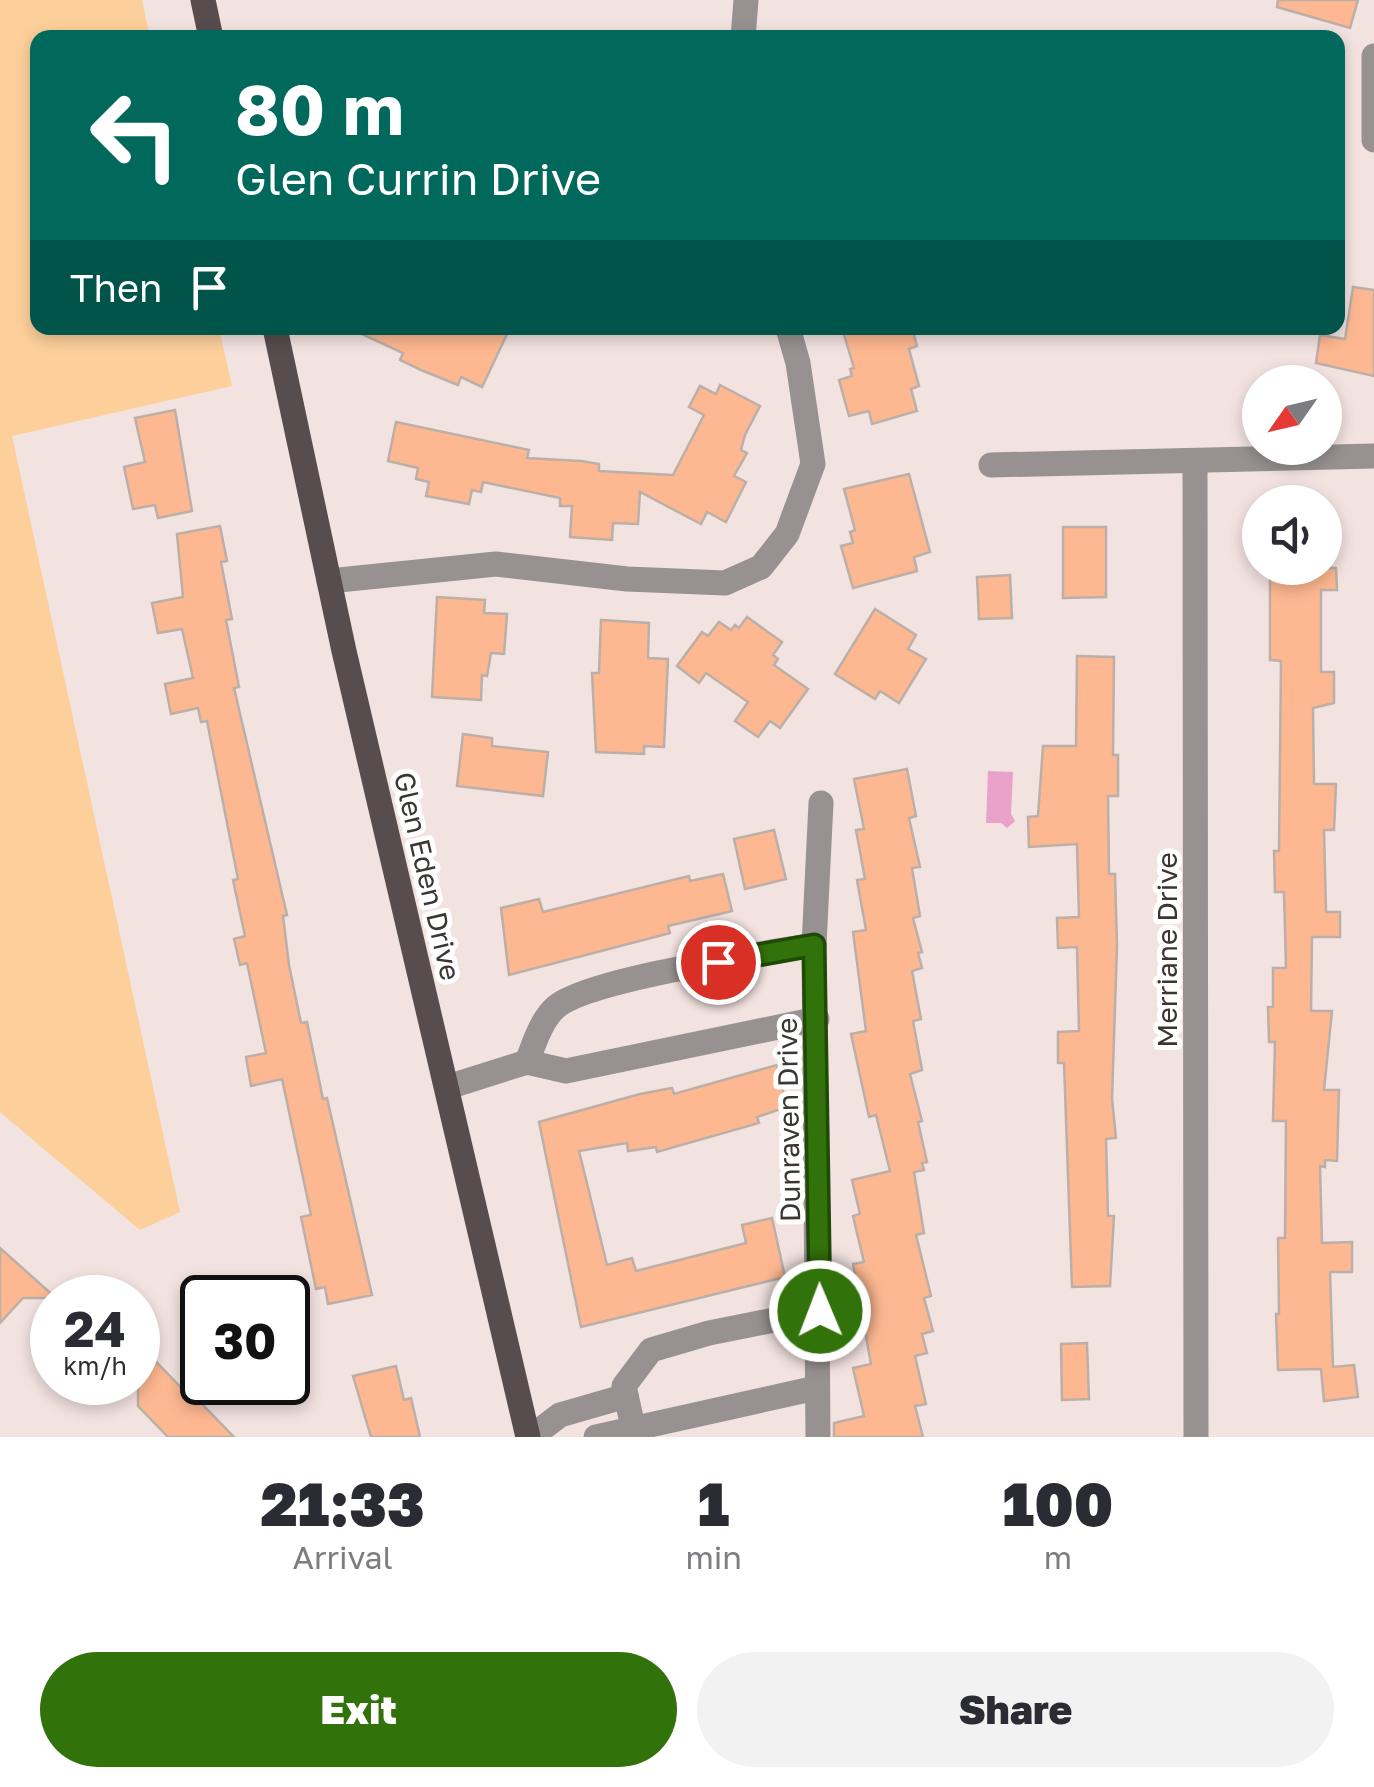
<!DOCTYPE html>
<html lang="en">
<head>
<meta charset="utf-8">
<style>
	:root { --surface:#fff; --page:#f2f2f3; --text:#2b2b33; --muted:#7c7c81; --accent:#32720b }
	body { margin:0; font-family:"Golos Text",sans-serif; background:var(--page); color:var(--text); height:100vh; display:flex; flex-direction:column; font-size:38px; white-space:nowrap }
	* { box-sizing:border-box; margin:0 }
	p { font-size:32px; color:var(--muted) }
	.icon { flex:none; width:55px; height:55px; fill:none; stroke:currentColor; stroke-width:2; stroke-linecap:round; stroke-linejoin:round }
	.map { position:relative; height:1437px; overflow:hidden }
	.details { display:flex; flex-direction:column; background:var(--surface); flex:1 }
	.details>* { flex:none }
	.banner { position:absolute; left:30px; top:30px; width:1315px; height:305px; border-radius:20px; box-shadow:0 5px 15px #0003; background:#00695c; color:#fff; overflow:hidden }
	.needle { width:65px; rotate:236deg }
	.tools { position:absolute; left:1242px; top:365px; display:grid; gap:20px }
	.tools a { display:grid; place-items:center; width:100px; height:100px; border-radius:50%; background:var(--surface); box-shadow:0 5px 15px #0003; font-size:50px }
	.speed { position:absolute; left:30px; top:1275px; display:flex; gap:20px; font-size:50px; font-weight:700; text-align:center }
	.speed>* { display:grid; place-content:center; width:130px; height:130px; border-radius:50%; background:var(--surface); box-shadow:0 5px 15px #0003; line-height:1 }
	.speed small { font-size:25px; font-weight:400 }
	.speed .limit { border:5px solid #111; border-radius:15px; background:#fff; color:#111 }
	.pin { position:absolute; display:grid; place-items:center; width:85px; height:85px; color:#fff; margin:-42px; border:5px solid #fff; border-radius:50%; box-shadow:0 2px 10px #0007 }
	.me { position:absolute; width:110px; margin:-55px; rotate:359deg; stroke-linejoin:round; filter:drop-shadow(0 0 8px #0008) }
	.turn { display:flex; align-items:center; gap:35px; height:210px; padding:0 40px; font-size:45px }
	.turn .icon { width:130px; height:130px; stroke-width:2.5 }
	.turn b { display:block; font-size:70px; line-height:85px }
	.then { display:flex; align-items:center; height:95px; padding:0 40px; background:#0003; gap:20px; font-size:38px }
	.eta { display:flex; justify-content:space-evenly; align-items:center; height:170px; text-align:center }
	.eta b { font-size:60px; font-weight:800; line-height:70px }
	.primary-button { display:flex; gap:20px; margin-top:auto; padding:20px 40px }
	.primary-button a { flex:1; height:115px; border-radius:60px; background:var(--accent); color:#fff; font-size:40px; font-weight:800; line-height:115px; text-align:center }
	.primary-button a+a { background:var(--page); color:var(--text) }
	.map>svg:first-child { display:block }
	.green { fill:#fdd09b }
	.water { fill:#e9a3cb }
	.building { fill:#feb891; stroke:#bcafa8; stroke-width:2.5 }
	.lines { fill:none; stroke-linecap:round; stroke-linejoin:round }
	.minor { stroke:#989192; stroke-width:25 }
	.major { stroke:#574c4e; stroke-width:25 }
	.route-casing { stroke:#204a07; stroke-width:25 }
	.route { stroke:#32720b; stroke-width:18 }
	.labels { text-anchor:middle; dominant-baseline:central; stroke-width:10; stroke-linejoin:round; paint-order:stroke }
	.street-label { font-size:28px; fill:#3b3534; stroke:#fff }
</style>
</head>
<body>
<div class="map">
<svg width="1374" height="1437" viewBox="0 0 1374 1437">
	<rect width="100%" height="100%" fill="#f2e2e0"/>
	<polygon class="green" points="0,0 142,0 150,37 38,38 38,328 219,328 232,386 12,436 180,1212 140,1230 0,1112"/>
	<polygon class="water" points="988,771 1013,772 1011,814 1015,821 1007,828 1001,823 986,823"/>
	<g class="building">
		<polygon points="1278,0 1358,0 1350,28 1277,7"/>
		<polygon points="1353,287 1374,290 1374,376 1316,363 1320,335 1345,339"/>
		<polygon points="349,328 510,328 482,387 461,377 458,385 421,370 400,360 403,353"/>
		<polygon points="842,328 912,328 917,346 909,349 919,386 911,389 917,411 872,424 869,411 849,416 839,380 852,376 850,369 854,368"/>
		<polygon points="720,385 760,406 745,435 741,450 747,453 734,476 746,482 726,522 707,512 701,524 640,492 638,524 613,523 612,540 570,537 572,506 560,506 560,498 483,482 481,492 472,490 469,504 426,496 429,482 416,479 418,468 388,461 396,422 529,450 527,458 581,461 599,464 599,471 673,475 704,415 689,407 700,386 716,394"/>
		<polygon points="175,410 192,511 158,518 155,505 133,509 124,467 145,462 135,418"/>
		<polygon points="909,474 930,552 914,557 917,571 853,588 841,546 853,543 850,532 855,530 844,489"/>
		<polygon points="220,526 227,561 221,562 232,619 226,620 239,687 234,688 287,915 283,916 289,965 301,1023 307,1022 323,1099 327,1098 372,1295 328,1304 325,1287 316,1289 301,1217 311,1215 282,1079 251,1086 246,1057 266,1053 247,963 240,965 234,939 245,936 233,880 238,879 207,721 201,722 198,708 171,714 165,684 193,678 182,629 158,633 152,603 183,597 177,534"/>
		<polygon points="1063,527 1106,527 1106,597 1063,598"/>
		<polygon points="1270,568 1336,568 1337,590 1321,590 1321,672 1334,672 1334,703 1313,708 1314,784 1336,784 1334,830 1324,830 1326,912 1340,912 1340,937 1312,937 1311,1011 1332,1011 1324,1090 1339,1090 1337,1161 1325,1160 1325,1167 1320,1166 1322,1243 1352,1242 1352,1272 1330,1272 1333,1367 1354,1365 1358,1397 1324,1401 1321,1369 1278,1370 1276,1314 1279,1314 1278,1238 1285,1238 1286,1121 1273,1121 1275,1042 1269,1042 1268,1007 1273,1007 1273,968 1286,968 1284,892 1275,892 1274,851 1279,851 1281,661 1270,660"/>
		<polygon points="1010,575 1012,618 979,619 977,577"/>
		<polygon points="437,597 485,600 484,613 507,614 504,654 491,653 487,676 482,675 481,700 432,697"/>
		<polygon points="875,609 916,635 908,649 926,659 899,703 880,691 875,699 835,674"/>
		<polygon points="747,617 782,642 773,655 778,659 774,665 808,689 780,728 770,721 758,737 735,721 748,702 706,673 699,683 677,666 702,632 708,636 719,622 731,630 735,625 739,628"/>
		<polygon points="601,620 649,623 648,658 668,659 664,747 644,746 644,754 596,752 592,673 599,673"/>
		<polygon points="1077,656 1114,657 1113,755 1118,755 1118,796 1108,796 1109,874 1115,874 1117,946 1112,1099 1116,1138 1106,1139 1108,1216 1114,1216 1110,1286 1072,1287 1064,1063 1058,1063 1058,1032 1079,1031 1077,947 1058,948 1057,918 1079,917 1077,844 1029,847 1028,817 1038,816 1043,746 1076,746"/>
		<polygon points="463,734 492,738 492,746 548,752 543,796 457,786"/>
		<polygon points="907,769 916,816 909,818 920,867 912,868 920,916 913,918 922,952 918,953 922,968 912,971 921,1019 913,1021 922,1070 910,1074 922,1121 918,1122 927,1162 922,1163 924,1170 914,1172 924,1233 916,1235 931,1296 924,1298 933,1331 922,1334 927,1353 915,1356 926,1404 915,1406 923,1437 834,1437 834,1423 864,1416 853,1368 871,1364 853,1264 864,1262 853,1216 860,1214 852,1180 890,1171 876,1115 869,1117 851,1034 866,1031 853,932 866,930 857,880 865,879 856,830 864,829 854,779"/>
		<polygon points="774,830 786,879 745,889 734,839"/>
		<polygon points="723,874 732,911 668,926 670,933 509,975 501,908 539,899 543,912 689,876 690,881"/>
		<polygon points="777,1065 787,1107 757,1117 759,1123 657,1152 656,1147 628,1151 627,1143 579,1151 607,1265 632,1258 636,1271 746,1243 742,1225 772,1218 785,1277 581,1327 539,1122 640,1094 672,1088 674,1094"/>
		<polygon points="0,1248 56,1298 23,1298 0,1323"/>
		<polygon points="138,1343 197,1404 199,1401 234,1437 168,1437 138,1406"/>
		<polygon points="1087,1343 1089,1399 1062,1400 1061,1344"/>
		<polygon points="396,1366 404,1400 411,1398 420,1437 371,1437 353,1376"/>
	</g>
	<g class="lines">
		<g class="minor">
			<polyline points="743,38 746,0"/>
			<polyline points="1374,56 1374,140"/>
			<polyline points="1195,462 1196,1437"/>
			<polyline points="991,465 1374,456"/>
			<polyline points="329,581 496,564 627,579 725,583 761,567 787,534 813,464 798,363 788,328"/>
			<path d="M527 1062C534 1044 541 1020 556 1007 589 979 763 954 814 945"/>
			<polyline points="448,1087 527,1062 566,1071 817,1019"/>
			<polyline points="633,1427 624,1386 651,1350 709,1333 819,1311"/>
			<polyline points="531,1437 560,1415 626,1396"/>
			<polyline points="596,1437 816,1388"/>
			<polyline points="818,1437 814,945 821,803"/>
		</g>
		<g class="major">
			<polyline points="203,0 211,38"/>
			<polyline points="275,328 344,651 528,1437"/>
		</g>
	</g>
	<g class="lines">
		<defs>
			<polyline id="route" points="718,962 814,945 820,1311"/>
		</defs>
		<use href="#route" class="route-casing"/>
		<use href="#route" class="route"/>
	</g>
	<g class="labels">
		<g class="street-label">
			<text transform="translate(428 876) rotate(77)">Glen Eden Drive</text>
			<text transform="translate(1166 950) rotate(-90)">Merriane Drive</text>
			<text transform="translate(788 1120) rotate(-91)">Dunraven Drive</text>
		</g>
	</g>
</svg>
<div class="tools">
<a><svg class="needle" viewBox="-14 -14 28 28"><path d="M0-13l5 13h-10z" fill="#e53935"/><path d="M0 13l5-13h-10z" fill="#7c7c81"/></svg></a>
<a><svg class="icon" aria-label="sound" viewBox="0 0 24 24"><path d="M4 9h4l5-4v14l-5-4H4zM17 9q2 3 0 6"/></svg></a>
</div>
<div class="speed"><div>24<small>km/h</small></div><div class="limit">30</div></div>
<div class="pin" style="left:718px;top:962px;background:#d93025"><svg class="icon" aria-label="arrive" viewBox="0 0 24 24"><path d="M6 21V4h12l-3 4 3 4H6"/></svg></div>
<svg class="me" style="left:820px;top:1311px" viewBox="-20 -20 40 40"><circle r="17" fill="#32720b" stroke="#fff" stroke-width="3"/><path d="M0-11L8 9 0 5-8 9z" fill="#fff"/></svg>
<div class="banner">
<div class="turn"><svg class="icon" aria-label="left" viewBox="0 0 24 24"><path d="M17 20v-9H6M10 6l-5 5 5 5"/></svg><div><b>80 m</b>Glen Currin Drive</div></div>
<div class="then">Then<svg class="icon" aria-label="arrive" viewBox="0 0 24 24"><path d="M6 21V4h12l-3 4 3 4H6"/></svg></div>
</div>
</div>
<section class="details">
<div class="eta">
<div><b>21:33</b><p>Arrival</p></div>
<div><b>1</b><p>min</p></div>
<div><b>100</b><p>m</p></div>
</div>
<div class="primary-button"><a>Exit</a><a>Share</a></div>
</section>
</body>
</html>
